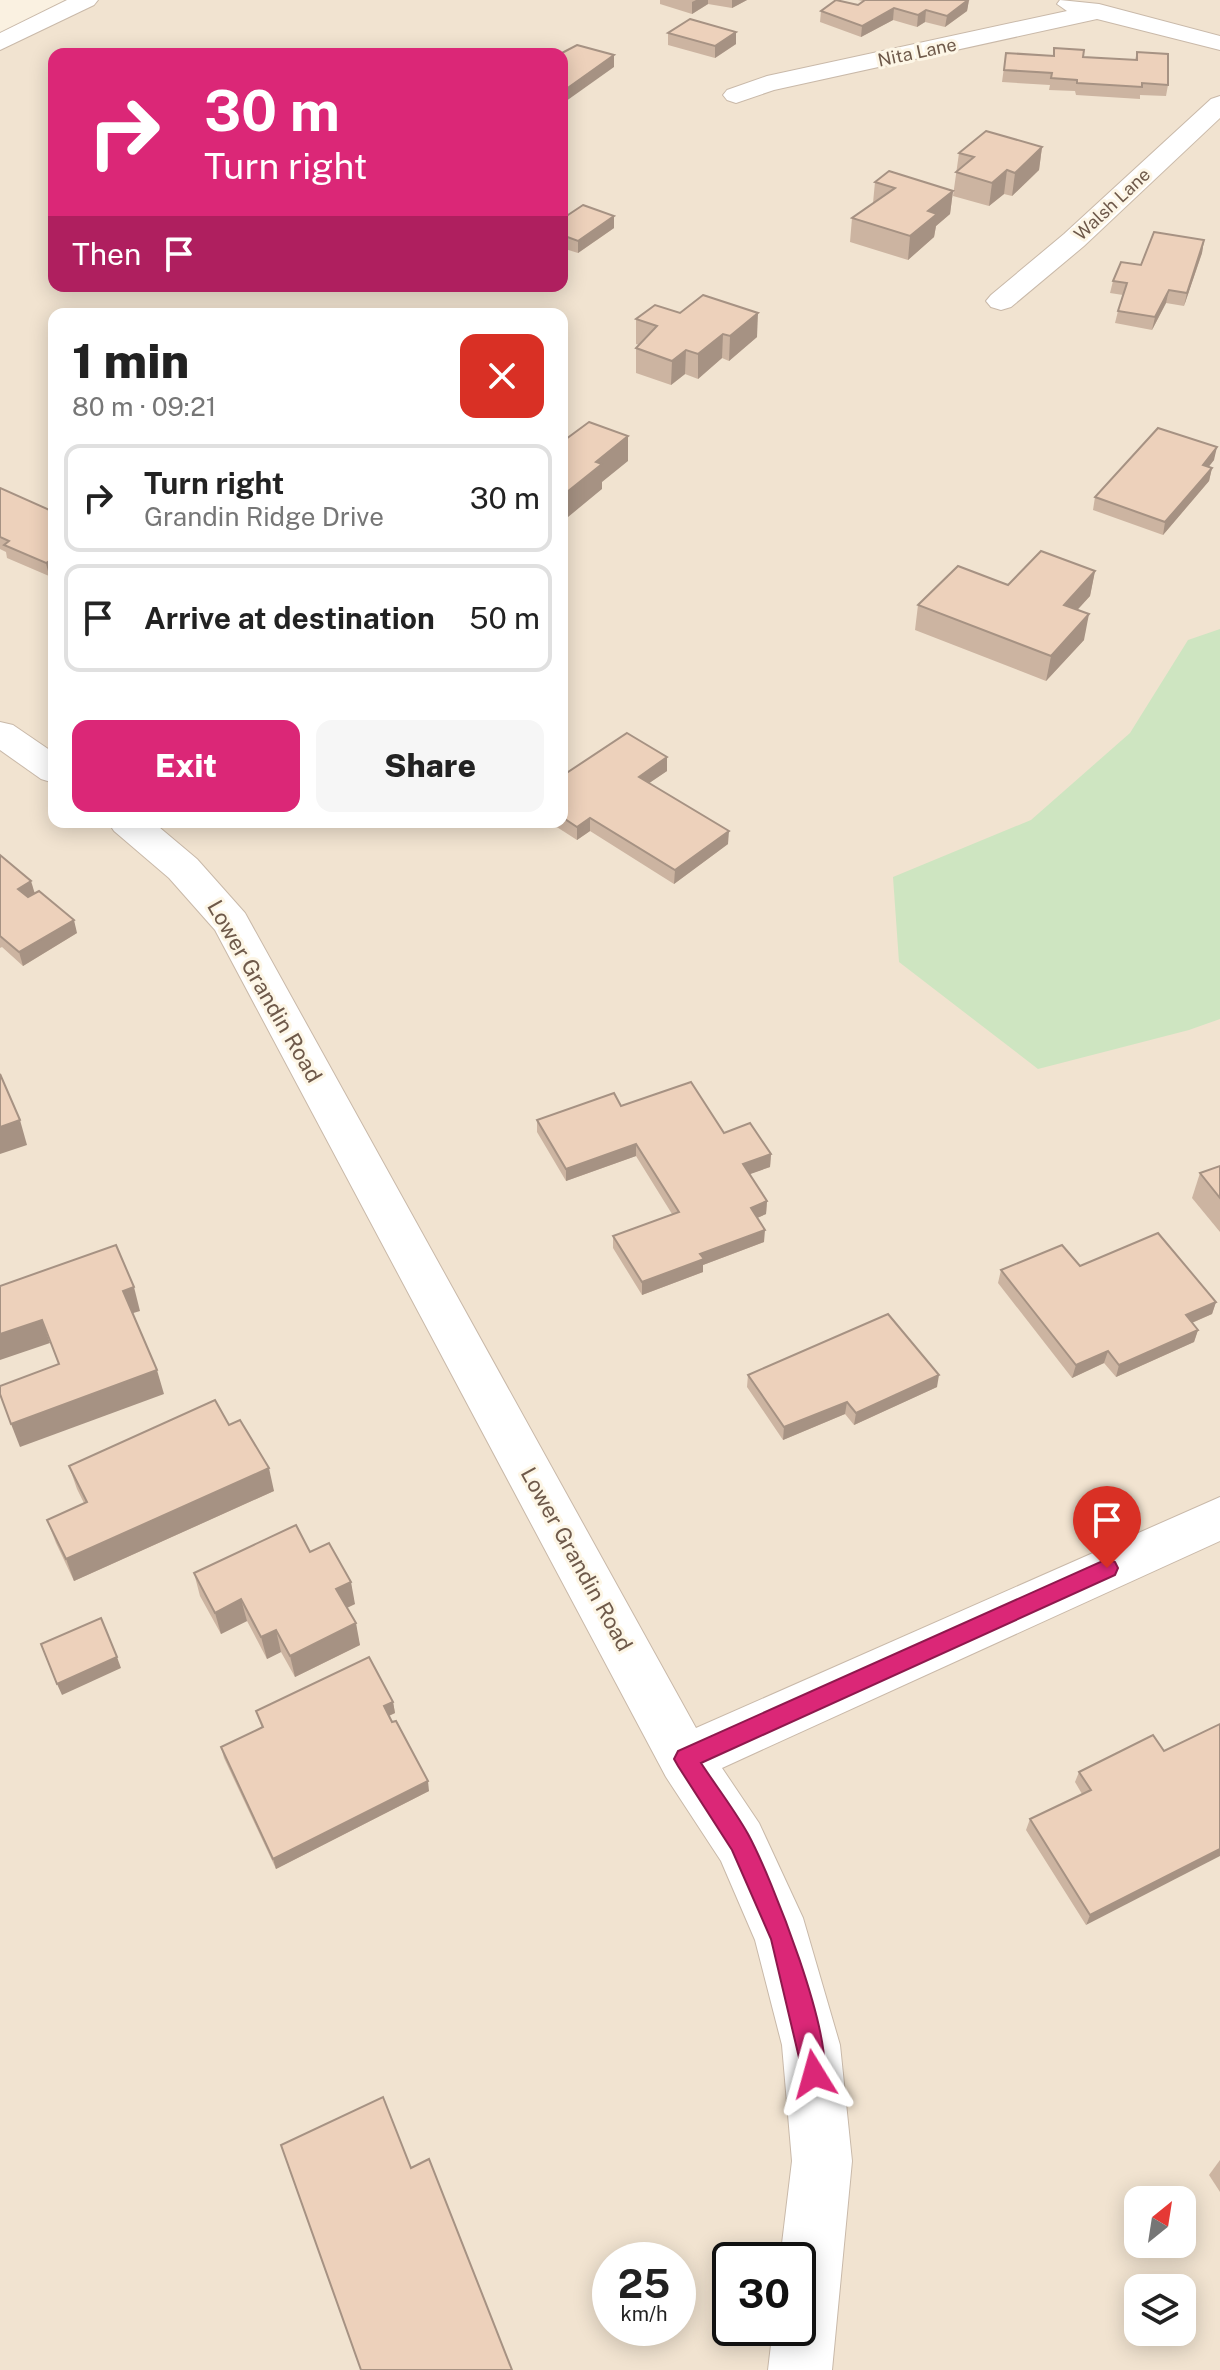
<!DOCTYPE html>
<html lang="en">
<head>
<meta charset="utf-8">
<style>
	:root { --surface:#fff; --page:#f6f6f6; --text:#222; --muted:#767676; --line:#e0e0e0; --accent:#db2777 }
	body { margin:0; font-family:"Public Sans",sans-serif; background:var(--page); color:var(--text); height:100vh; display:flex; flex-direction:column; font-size:30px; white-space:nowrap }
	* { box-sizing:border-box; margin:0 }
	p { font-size:26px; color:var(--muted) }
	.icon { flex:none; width:44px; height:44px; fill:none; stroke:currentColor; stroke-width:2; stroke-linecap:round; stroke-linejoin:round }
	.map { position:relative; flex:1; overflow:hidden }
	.panel { position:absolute; left:48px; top:308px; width:520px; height:520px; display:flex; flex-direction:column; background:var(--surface); border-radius:16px; box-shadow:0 4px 20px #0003 }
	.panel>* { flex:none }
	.guide { position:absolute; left:48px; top:48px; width:520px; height:244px; border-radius:16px; box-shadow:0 4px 20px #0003; background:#db2777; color:#fff; overflow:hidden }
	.needle { width:52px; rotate:30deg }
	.tools { position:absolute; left:1124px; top:2186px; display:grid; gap:16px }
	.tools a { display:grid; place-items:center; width:72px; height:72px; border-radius:16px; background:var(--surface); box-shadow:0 4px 20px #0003; font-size:40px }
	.speed { position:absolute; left:592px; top:2242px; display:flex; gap:16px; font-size:40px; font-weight:700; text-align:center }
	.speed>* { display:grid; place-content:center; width:104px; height:104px; border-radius:50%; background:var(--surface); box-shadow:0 4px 20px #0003; line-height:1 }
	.speed small { font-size:20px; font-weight:400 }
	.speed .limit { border:4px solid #111; border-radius:12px; background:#fff; color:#111 }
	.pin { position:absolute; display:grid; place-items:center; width:68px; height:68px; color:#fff; margin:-82px -34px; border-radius:50% 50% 50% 0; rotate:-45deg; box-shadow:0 0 8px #0007 }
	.pin .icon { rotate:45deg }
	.me { position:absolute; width:88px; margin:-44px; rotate:352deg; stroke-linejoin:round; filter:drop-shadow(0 0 6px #0008) }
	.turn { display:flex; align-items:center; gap:28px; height:168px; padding:0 24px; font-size:36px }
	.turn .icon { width:104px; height:104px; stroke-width:2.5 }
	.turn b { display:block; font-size:56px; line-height:68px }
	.then { display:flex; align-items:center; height:76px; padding:0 24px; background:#0003; gap:16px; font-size:30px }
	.round { display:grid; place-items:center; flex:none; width:84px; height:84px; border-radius:16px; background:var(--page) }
	.head { display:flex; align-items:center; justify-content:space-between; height:136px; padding:0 24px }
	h1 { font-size:48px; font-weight:800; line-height:60px }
	.action { display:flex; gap:16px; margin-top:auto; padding:16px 24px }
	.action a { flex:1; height:92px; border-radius:16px; background:var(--accent); color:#fff; font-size:32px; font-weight:800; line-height:92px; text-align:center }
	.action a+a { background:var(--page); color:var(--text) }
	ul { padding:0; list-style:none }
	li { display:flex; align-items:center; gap:24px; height:108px; margin:0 16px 12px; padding:0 8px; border:4px solid var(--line); border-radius:16px }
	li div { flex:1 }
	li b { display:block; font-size:30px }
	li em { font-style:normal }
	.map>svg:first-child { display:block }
	.residential { fill:#f1e3d0; fill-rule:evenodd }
	.green { fill:#cee5c1 }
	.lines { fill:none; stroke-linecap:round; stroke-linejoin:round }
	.minor-casing { stroke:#c9b9a9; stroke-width:2 }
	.minor { fill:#fff; fill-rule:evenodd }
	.wall { fill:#ccb4a1 }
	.shaded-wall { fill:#a69283 }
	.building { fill:#edd1bb; stroke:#a69283; stroke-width:2 }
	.route { fill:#db2777; stroke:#8e194d; stroke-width:2 }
	.labels { text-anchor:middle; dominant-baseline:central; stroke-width:6; stroke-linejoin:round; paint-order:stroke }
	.far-street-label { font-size:18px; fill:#6e594a; stroke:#fdf6e6 }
	.street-label { font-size:22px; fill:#6e594a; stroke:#fdf6e6 }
</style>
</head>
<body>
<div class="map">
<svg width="1220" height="2370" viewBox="0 0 1220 2370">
	<rect width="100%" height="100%" fill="#faf1e1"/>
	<path class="residential" d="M86 0H1220V2370H0V43ZM54 54H562V286H54ZM54 314H562V822H54ZM1138 2200H1182V2244H1138ZM610 2260H678V2328H610ZM730 2260H798V2328H730ZM1138 2288H1182V2332H1138Z"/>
	<polygon class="green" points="1220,629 1220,1019 1189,1030 1038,1069 899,962 893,877 1031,820 1130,733 1188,640"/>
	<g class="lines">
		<defs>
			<g id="minor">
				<polygon points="67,0 98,0 94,5 0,50 0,33"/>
				<polygon points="1060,0 1099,4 1220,36 1220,50 1097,19 774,90 736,103 727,100 723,95 727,90 767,76 1067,11 1057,4"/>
				<polygon points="1220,96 1220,118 1084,246 1011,307 1001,310 991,307 986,301 991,295 1064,234 1211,99"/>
				<polygon points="0,722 13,725 54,753 54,783 41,779 0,750"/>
				<polygon points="108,822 153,822 197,859 245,913 696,1728 1220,1497 1220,1541 722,1768 759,1823 803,1918 840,2045 852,2161 832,2370 768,2370 773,2328 798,2328 798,2260 780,2260 792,2161 782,2045 755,1940 721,1861 666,1777 215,930 169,878 114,831"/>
			</g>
		</defs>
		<use href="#minor" class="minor-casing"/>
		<use href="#minor" class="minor"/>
	</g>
	<g class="wall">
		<polygon points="660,0 747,0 732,8 708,4 692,14 660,4"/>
		<polygon points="858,0 969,0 967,11 945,27 925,22 917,27 893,20 861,37 820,22 821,11 858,5 863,1"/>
		<polygon points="736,32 736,44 715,58 668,45 668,33"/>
		<polygon points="1054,48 1083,57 1135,60 1137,52 1168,85 1166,96 1140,95 1140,99 1076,95 1075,91 1049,90 1050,85 1002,82 1006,53 1053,56"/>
		<polygon points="1042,147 1039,170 1012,196 1004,194 989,206 953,196 959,153"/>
		<polygon points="875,182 953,191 950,214 936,226 934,237 908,260 850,242 852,218 873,203"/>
		<polygon points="614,216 614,228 578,253 562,248 562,219"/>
		<polygon points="1204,240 1202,253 1184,306 1166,303 1152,330 1115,323 1118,311 1123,295 1110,293 1113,281 1141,265"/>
		<polygon points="636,319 757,337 729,361 722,358 698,379 685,374 671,385 636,373 636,348 639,345 636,344"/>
		<polygon points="1214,460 1208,467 1212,468 1209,481 1163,535 1093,510 1095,497"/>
		<polygon points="0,488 54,512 54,573 49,576 7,558 6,552 0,549"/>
		<polygon points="1095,571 1090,596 1077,610 1084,640 1046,681 915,630 918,605 1008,585"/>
		<polygon points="667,771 649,783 728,844 674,884 590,831 577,840 549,822 562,822 562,776"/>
		<polygon points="0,855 35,893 77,933 23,966 2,947 0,948"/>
		<polygon points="621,1106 724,1133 771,1154 770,1167 749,1174 767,1201 766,1214 757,1218 764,1242 703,1265 703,1272 642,1295 613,1248 613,1236 672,1214 636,1156 566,1181 537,1132 537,1120"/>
		<polygon points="1220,1166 1220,1232 1192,1198 1200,1173"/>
		<polygon points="1080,1266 1216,1302 1212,1314 1192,1323 1198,1330 1194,1342 1116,1377 1104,1363 1072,1378 998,1283 1001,1270"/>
		<polygon points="748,1375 937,1387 854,1425 845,1414 783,1440 747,1387"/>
		<polygon points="229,1425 274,1491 74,1581 56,1543 47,1520 84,1503 77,1489 69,1466"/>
		<polygon points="310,1552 355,1604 347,1608 360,1645 295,1677 281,1652 267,1659 247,1621 221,1634 200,1596 194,1573"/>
		<polygon points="393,1702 395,1713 389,1716 429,1791 276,1869 224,1758 221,1747 262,1728 256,1711"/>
		<polygon points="1164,1751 1086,1925 1026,1830 1030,1819 1082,1794 1075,1782 1079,1772"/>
		<polygon points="1220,2160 1220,2192 1209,2175"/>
	</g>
	<g class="shaded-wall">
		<polygon points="696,0 708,0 708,4 692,14 692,2"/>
		<polygon points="732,0 747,0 732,8"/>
		<polygon points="969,0 967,11 945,27 947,16"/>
		<polygon points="894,8 893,20 861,37 862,26"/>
		<polygon points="926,10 925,22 917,27 918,15"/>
		<polygon points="736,32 736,44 715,58 715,46"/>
		<polygon points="614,55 614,67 562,104 562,92"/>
		<polygon points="1042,147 1039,170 1012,196 1015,173"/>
		<polygon points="1007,170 1004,194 989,206 992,183"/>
		<polygon points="953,191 950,214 936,226 934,237 908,260 910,236 928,211"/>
		<polygon points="614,216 614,228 578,253 578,241"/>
		<polygon points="1204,240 1202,253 1184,306 1187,293"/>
		<polygon points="1169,290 1166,303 1152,330 1155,317"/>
		<polygon points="758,313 757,337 729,361 730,336"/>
		<polygon points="723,334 722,358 698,379 698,354"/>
		<polygon points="686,350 685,374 671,385 672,361"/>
		<polygon points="628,436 628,461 602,482 602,489 562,522 562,496 596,462"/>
		<polygon points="1217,447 1214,460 1200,478 1203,465"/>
		<polygon points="1212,468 1209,481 1163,535 1165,522"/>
		<polygon points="51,560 54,573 49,576 46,563"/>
		<polygon points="1095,571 1090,596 1059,630 1064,605"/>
		<polygon points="1089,614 1084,640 1046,681 1051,656"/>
		<polygon points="667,757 667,771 639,790 639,777"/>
		<polygon points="590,818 590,831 577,840 577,827"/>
		<polygon points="729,831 728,844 674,884 675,870"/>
		<polygon points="31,881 35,894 22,902 18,889"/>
		<polygon points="74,920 77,933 23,966 19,952"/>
		<polygon points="20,1120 27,1145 0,1154 0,1127"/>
		<polygon points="636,1144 636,1156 566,1181 566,1169"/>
		<polygon points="771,1154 770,1167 742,1177 743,1164"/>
		<polygon points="767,1201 766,1214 750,1221 751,1208"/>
		<polygon points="765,1230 764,1242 703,1265 703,1272 642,1295 642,1282 700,1254"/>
		<polygon points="134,1287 140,1311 130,1314 123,1291"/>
		<polygon points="1216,1302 1212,1314 1182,1327 1186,1315"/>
		<polygon points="42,1320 50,1343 0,1360 0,1334"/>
		<polygon points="1198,1330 1194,1342 1116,1377 1119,1365"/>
		<polygon points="1108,1351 1104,1363 1072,1378 1076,1365"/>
		<polygon points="157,1370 164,1394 20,1447 11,1424"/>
		<polygon points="939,1375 937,1387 854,1425 856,1413"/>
		<polygon points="847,1402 845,1414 783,1440 784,1427"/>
		<polygon points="269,1468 274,1491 74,1581 66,1559"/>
		<polygon points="351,1582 355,1604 340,1611 336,1589"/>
		<polygon points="241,1599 247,1621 221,1634 215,1613"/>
		<polygon points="356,1623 360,1645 295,1677 290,1656"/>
		<polygon points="276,1630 281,1652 267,1659 261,1637"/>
		<polygon points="117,1657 121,1668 62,1695 57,1684"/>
		<polygon points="393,1702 395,1713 386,1717 384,1706"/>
		<polygon points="428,1781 429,1791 276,1869 273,1859"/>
		<polygon points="1220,1849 1220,1856 1086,1925 1090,1915"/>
	</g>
	<g class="building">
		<polygon points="836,0 858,5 865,0 968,0 947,16 926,10 918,15 894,8 862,26 821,11"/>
		<polygon points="690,19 736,32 715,46 668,33"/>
		<polygon points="577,45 614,55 562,92 562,54 560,54"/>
		<polygon points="1054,48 1084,50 1083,57 1137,60 1137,52 1168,54 1168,85 1142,83 1142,87 1077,83 1077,80 1051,78 1052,73 1004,70 1006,53 1054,56"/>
		<polygon points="986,131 1042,147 1015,173 1007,170 992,183 956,172 974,157 959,153"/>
		<polygon points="889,171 953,191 928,211 937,214 910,236 852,218 895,188 875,182"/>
		<polygon points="583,205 614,216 578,241 562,235 562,219"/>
		<polygon points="1154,232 1204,240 1187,293 1169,290 1155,317 1118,311 1127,283 1113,281 1121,262 1141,265"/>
		<polygon points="703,295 758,313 730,336 723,334 698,354 686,350 672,361 636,348 657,326 636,319 655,305 680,313"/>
		<polygon points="589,422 628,436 596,462 602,464 562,496 562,442"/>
		<polygon points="1158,428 1217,447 1203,465 1212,468 1165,522 1095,497"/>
		<polygon points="0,488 54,512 54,561 51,560 46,563 4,545 9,541 0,537"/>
		<polygon points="1041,551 1095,571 1064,605 1089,614 1051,656 918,605 958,566 1008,585"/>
		<polygon points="627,733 667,757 639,777 729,831 675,870 590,818 577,827 562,817 562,776"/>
		<polygon points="0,855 31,881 18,889 28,897 39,891 74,920 19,952 0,936"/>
		<polygon points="0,1074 20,1120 0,1127"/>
		<polygon points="691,1082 724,1133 750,1123 771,1154 743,1164 767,1201 751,1208 765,1230 700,1254 704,1259 642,1282 613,1236 679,1212 636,1144 566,1169 537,1120 614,1093 621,1106"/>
		<polygon points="1220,1166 1220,1198 1200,1173"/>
		<polygon points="1158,1233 1216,1302 1186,1315 1198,1330 1119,1365 1108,1351 1076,1365 1001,1270 1062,1245 1080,1266"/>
		<polygon points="116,1245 134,1287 123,1291 157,1370 11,1424 0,1394 0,1386 59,1364 42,1320 0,1334 0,1286"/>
		<polygon points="888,1314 939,1375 856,1413 847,1402 784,1427 748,1375"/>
		<polygon points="215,1400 229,1425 240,1420 269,1468 66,1559 47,1520 87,1502 69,1466"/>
		<polygon points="296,1525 310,1552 329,1543 351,1582 336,1589 356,1623 290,1656 276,1630 261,1637 241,1599 215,1613 194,1573"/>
		<polygon points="101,1618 117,1657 57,1684 41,1644"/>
		<polygon points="369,1657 393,1702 384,1706 392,1722 396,1721 428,1781 273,1859 221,1747 263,1727 256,1711"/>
		<polygon points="1220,1724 1220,1849 1090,1915 1030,1819 1091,1790 1079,1772 1153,1735 1164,1751"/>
		<polygon points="383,2097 411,2168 429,2159 512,2370 361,2370 281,2145"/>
	</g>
	<path class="route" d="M1107 1559 1115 1562 1118 1568 1115 1575 701 1763C716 1786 734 1809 748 1834 770 1874 838 2044 822 2083L814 2086 805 2083 771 1939 732 1850 678 1766 674 1759 678 1751Z"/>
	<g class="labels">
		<g class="far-street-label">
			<text transform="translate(917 52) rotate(-12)">Nita Lane</text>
			<text transform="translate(1112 204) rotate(-43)">Walsh Lane</text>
		</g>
		<g class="street-label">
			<text transform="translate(265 991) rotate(60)">Lower Grandin Road</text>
			<text transform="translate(577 1559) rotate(61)">Lower Grandin Road</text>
		</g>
	</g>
</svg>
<div class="tools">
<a><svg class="needle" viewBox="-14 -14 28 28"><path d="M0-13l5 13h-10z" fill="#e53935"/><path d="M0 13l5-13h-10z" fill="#767676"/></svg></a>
<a><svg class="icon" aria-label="layers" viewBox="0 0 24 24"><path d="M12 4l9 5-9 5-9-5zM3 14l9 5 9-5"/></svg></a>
</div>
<div class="speed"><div>25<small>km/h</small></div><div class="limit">30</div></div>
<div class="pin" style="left:1107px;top:1568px;background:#d93025"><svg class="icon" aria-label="arrive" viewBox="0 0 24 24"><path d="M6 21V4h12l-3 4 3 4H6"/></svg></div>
<svg class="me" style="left:814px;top:2074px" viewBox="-20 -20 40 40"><path d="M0-17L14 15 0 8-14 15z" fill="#db2777" stroke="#fff" stroke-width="4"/></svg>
<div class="guide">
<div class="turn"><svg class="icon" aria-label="right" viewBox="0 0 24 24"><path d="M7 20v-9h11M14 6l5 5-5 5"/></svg><div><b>30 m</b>Turn right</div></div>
<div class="then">Then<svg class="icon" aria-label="arrive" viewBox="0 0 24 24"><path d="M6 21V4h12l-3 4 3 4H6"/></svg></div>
</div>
<section class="panel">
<div class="head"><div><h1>1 min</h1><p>80 m · 09:21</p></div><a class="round" style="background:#d93025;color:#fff"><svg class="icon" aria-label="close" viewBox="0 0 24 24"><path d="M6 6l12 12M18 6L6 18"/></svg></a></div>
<ul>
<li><svg class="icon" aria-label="right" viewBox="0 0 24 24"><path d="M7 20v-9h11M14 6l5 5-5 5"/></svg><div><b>Turn right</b><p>Grandin Ridge Drive</p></div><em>30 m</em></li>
<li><svg class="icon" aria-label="arrive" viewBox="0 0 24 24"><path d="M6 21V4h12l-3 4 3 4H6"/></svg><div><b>Arrive at destination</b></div><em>50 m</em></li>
</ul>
<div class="action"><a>Exit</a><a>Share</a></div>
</section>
</div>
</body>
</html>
